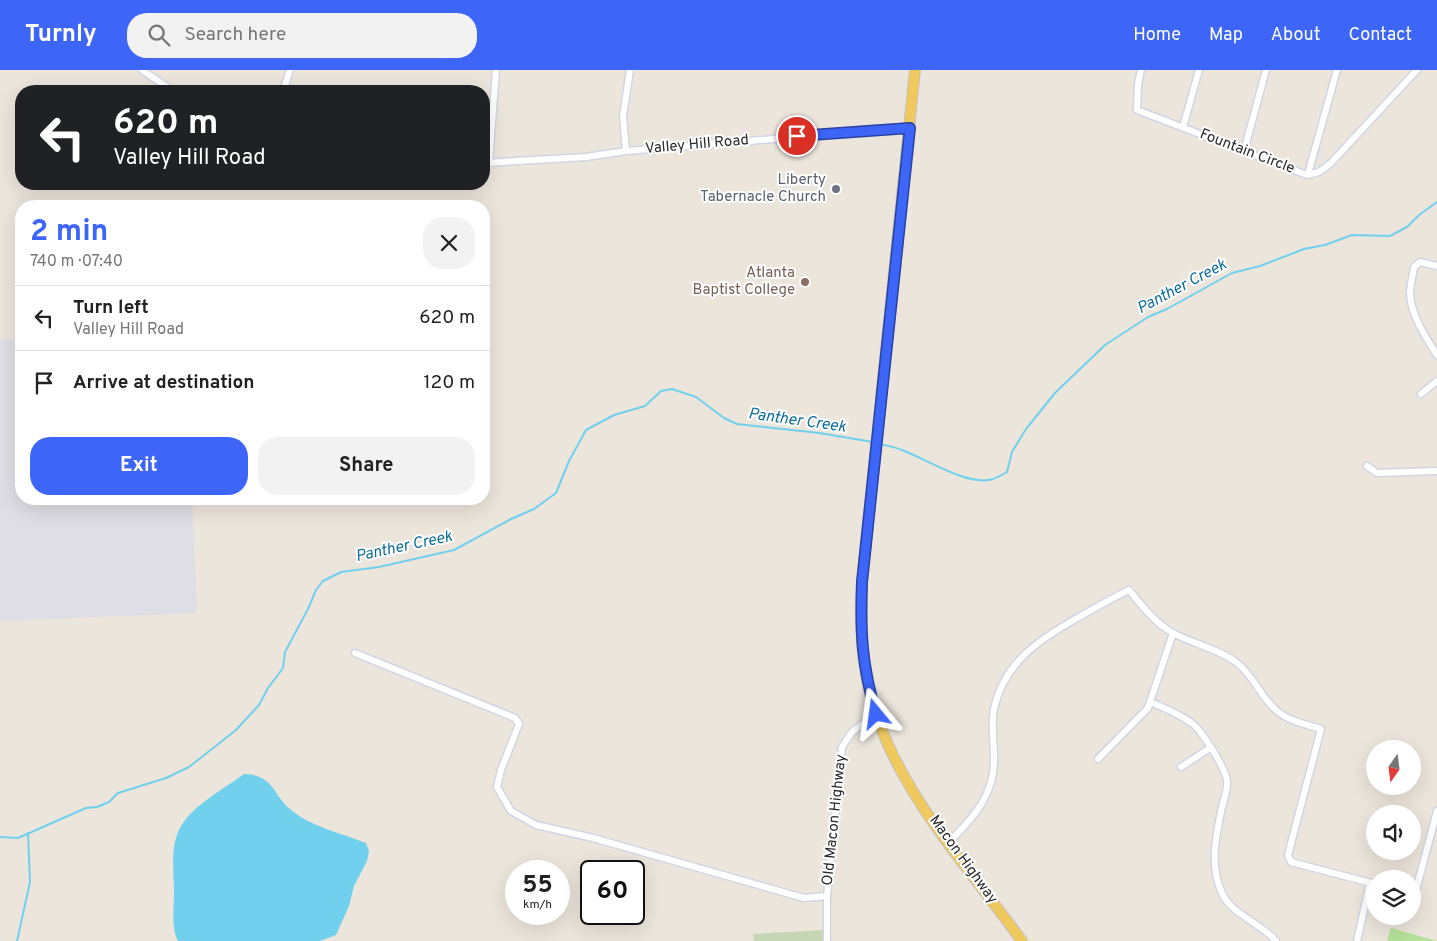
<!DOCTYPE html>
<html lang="en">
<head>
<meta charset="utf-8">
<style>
	:root { --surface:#fff; --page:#f2f2f2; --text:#222; --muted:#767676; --line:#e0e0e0; --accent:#3d66f8 }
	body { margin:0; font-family:Overpass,sans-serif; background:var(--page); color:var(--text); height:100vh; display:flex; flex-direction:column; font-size:19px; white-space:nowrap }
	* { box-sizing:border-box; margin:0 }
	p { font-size:16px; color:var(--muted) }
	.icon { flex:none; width:28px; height:28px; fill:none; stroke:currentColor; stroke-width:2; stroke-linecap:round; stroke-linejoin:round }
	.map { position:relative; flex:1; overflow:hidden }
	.drawer { position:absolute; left:15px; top:130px; width:475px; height:305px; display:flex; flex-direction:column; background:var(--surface); border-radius:20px; box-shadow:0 5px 20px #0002 }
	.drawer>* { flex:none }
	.banner { position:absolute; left:15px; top:15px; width:475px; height:105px; border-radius:20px; box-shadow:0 5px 20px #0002; background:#202124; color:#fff; overflow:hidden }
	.needle { width:32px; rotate:194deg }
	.controls { position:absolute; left:1366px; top:670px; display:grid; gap:10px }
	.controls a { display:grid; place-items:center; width:55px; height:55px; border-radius:50%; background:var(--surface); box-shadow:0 5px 20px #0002; font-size:25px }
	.speed { position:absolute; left:505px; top:790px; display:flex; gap:10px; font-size:25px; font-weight:700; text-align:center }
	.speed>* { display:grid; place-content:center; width:65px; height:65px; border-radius:50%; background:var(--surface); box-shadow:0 5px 20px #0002; line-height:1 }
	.speed small { font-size:12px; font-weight:400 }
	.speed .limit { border:2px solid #111; border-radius:8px; background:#fff; color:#111 }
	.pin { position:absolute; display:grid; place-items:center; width:42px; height:42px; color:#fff; margin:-21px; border:2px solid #fff; border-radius:50%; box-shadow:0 1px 5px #0007 }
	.me { position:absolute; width:55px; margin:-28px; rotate:344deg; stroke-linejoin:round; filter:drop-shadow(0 0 4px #0008) }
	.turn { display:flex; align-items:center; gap:18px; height:105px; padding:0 15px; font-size:22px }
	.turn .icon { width:65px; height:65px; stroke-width:2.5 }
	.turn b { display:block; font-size:35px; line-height:42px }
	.round { display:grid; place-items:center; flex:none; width:52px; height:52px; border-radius:20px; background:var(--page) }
	.overview { display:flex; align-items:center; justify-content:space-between; height:85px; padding:0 15px }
	h1 { font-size:30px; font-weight:700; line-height:38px; color:var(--accent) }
	.button { display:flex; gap:10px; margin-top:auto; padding:10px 15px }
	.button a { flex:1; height:58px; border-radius:20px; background:var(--accent); color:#fff; font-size:20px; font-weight:700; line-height:58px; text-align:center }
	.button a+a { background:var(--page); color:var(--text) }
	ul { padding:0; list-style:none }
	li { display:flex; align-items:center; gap:15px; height:65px; padding:0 15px; border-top:1px solid var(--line) }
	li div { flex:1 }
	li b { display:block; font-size:19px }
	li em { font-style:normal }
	header { display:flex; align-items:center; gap:30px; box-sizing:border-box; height:70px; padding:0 25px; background:var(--accent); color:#fff }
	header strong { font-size:24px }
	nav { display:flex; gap:28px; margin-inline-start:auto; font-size:18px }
	.search { width:350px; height:45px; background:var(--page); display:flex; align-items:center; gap:12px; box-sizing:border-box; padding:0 18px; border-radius:20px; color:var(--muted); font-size:19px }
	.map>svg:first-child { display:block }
	.industrial { fill:#dfdde5 }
	.green { fill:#b4e299 }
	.cemetery { fill:#c5d6b4 }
	.water { fill:#70d0ed }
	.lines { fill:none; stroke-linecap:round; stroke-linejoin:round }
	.stream { stroke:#70d0ed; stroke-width:2 }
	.street-casing { stroke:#d2d5e3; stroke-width:9 }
	.primary-casing { stroke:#c3c3c3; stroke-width:12 }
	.street { stroke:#fff; stroke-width:6 }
	.primary { stroke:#efc95e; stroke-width:10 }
	.route-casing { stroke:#2842a1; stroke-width:12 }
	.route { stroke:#3d66f8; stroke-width:9 }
	.worship-dot { fill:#6b7280; stroke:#fff; stroke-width:2 }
	.education-dot { fill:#8d6e63; stroke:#fff; stroke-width:2 }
	.labels { text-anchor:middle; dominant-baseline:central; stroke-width:4; stroke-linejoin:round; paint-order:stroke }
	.street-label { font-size:15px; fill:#2a2a2a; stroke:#fff }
	.worship-label { font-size:15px; fill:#5b616d; stroke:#fff; text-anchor:end }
	.education-label { font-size:15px; fill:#785e54; stroke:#fff; text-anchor:end }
	.water-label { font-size:16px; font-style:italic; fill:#0e6e9a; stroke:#fff }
</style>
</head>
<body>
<header>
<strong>Turnly</strong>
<div class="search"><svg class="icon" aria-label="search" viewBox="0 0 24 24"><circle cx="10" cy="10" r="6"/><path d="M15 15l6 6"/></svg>Search here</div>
<nav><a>Home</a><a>Map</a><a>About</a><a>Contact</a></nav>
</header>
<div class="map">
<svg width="1437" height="871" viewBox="0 0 1437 871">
	<rect width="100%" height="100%" fill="#ece5dc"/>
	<polygon class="industrial" points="0,270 21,270 21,429 192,429 197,543 0,551"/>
	<polygon class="green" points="1391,858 1437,871 1387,871"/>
	<polygon class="cemetery" points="824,860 824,871 754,871 753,864"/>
	<path class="water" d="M244 704C274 705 272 724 291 740 312 757 341 763 366 773L369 781 367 791 354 816 349 836 336 865 320 871H178C171 857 174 837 174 822 174 805 171 785 176 768 184 739 220 722 244 704Z"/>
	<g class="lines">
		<g class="stream">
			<path d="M880 374C887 376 895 377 902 380 926 389 964 414 989 410 995 409 1002 405 1007 402L1012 382 1026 359 1055 323 1105 275 1148 247 1167 239 1232 203 1260 196 1304 179 1325 175 1352 165 1390 166 1407 157 1419 145 1437 132"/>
			<polyline points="0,767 18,768 86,738 97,737 109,732 118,723 166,708 189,697 236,660 259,635 268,618 283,598 285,582 308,539 316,520 323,511 341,502 379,497 454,480 511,449 534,439 556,423 569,391 586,360 614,345 645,336 661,321 672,319 696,327 724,348 737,354 819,363 873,372"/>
			<polyline points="17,871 30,812 28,763"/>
		</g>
		<defs>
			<g id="street">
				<polyline points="142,0 173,21"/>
				<polyline points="1141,0 1138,14 1137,40 1307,105 1319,102 1330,94 1417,0"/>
				<polyline points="283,21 290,0"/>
				<polyline points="1183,57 1199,0"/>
				<polyline points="626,81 623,46 630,0"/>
				<polyline points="1244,81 1266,0"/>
				<polyline points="489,92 496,0"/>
				<polyline points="484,93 586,87 626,81 910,58"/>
				<polyline points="1308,104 1337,0"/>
				<path d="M1437 196 1420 192 1414 197C1413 205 1410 215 1410 224 1411 245 1426 268 1437 285"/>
				<polyline points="1421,324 1437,311"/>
				<polyline points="1367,396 1377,403 1437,401"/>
				<polyline points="355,583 515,648 519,654 501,700 497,717 511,741 536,755 593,768 804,828 827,826"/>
				<path d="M1150 632C1165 638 1182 645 1194 655 1203 663 1226 699 1227 711 1228 719 1224 729 1222 737 1216 766 1209 795 1222 823 1231 844 1261 853 1276 871"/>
				<polyline points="1098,689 1148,638 1173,563"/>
				<polyline points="1181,697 1210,678"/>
				<path d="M949 772C973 748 995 725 994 688 994 672 991 655 994 639 1004 592 1040 569 1079 547 1095 538 1112 528 1129 520 1142 536 1155 553 1173 563 1193 574 1217 578 1236 592 1254 606 1260 626 1275 639 1287 651 1305 654 1321 659L1288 785 1291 792 1375 814"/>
				<polyline points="1412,824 1415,824 1437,741"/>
				<polyline points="827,871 827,826 842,677 852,662 876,644"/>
				<polyline points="1357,871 1370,813"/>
			</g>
			<path id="primary" d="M915 0 862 511C861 545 860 577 867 610 886 709 964 791 1022 871"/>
		</defs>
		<use href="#street" class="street-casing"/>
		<use href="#primary" class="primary-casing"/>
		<use href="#street" class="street"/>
		<use href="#primary" class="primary"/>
	</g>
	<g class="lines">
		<defs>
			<path id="route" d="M797 66 910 58 862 512C860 563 862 595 876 644"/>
		</defs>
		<use href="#route" class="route-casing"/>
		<use href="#route" class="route"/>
	</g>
	<circle class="worship-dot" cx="836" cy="119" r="5"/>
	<circle class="education-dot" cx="805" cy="212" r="5"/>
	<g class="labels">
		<g class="street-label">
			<text transform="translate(697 75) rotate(-5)">Valley Hill Road</text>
			<text transform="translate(1247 82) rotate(21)">Fountain Circle</text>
			<text transform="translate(835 750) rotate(-84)">Old Macon Highway</text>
			<text transform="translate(963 790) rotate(54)">Macon Highway</text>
		</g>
		<g class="worship-label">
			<text x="826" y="110">Liberty<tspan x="826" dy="17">Tabernacle Church</tspan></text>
		</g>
		<g class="education-label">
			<text x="795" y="203">Atlanta<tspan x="795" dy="17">Baptist College</tspan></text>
		</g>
		<g class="water-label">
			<text transform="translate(1182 217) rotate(-28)">Panther Creek</text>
			<text transform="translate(797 351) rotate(8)">Panther Creek</text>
			<text transform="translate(404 477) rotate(-12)">Panther Creek</text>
		</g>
	</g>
</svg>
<div class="controls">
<a><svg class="needle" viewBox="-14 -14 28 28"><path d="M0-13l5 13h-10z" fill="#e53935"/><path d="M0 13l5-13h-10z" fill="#767676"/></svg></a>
<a><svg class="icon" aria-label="sound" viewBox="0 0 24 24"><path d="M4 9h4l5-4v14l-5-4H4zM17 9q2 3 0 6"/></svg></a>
<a><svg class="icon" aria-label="layers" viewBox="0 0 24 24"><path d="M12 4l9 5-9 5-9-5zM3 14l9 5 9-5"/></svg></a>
</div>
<div class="speed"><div>55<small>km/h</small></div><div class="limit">60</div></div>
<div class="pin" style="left:797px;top:66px;background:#d93025"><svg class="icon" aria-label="arrive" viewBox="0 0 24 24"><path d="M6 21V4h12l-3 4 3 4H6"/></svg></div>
<svg class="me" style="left:876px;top:644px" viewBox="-20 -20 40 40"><path d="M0-17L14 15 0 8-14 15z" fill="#3d66f8" stroke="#fff" stroke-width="4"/></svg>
<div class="banner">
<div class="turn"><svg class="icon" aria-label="left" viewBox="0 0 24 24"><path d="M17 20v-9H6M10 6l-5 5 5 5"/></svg><div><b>620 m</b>Valley Hill Road</div></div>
</div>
<section class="drawer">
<div class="overview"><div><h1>2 min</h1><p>740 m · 07:40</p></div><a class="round"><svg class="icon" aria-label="close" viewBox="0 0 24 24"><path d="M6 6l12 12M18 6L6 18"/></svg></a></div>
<ul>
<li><svg class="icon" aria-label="left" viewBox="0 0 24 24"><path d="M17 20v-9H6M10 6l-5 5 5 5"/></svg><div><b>Turn left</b><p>Valley Hill Road</p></div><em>620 m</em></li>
<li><svg class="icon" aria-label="arrive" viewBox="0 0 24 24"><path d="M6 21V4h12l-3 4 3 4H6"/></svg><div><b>Arrive at destination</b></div><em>120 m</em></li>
</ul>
<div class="button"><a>Exit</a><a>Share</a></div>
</section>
</div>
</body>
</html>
